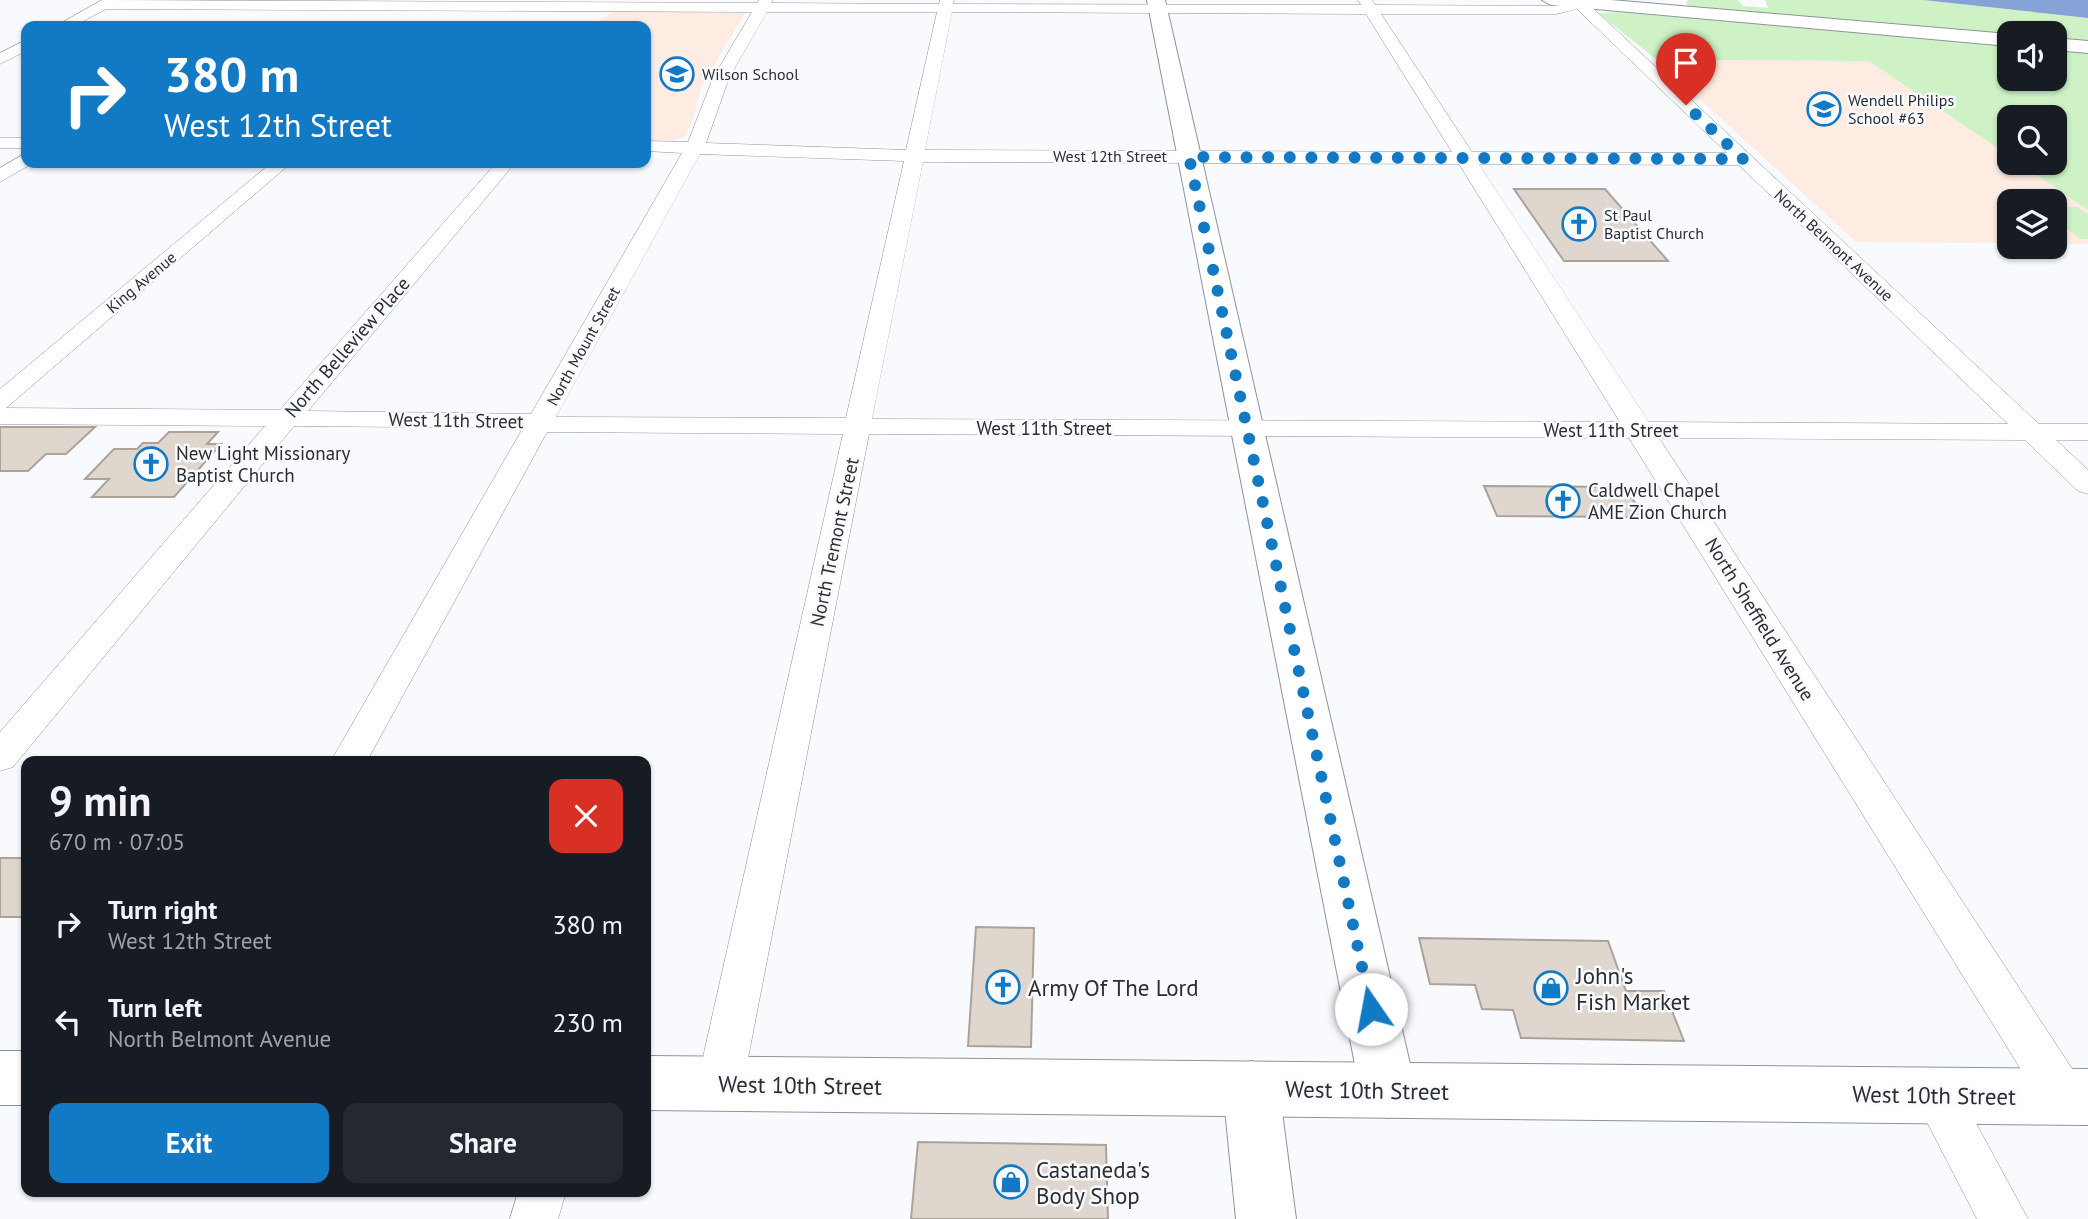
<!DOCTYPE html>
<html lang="en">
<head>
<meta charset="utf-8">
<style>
	:root { --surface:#171b24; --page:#242831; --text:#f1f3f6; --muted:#9ea1a6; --accent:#1279c4 }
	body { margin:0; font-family:"PT Sans",sans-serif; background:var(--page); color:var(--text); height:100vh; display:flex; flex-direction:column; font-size:26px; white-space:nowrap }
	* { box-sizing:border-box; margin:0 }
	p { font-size:23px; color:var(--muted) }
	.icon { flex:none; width:38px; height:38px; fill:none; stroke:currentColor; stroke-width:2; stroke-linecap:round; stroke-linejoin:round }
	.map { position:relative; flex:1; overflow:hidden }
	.panel { position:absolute; left:21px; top:756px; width:630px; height:441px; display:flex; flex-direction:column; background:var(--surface); border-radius:14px; box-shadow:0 2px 5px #0004 }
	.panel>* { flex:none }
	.top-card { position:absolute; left:21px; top:21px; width:630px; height:147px; border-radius:14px; box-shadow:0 2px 5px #0004; background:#1279c4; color:#fff; overflow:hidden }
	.fabs { position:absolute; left:1997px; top:21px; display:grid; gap:14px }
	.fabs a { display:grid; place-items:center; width:70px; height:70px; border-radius:14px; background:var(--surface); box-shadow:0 2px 5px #0004; font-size:35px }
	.pin { position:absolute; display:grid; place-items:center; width:60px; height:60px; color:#fff; margin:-72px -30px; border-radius:50% 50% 50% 0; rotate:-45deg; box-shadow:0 0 7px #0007 }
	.pin .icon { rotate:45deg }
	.me { position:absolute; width:77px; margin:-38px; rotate:348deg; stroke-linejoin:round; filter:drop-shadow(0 0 5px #0008) }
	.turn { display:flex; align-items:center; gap:24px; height:147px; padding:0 28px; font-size:32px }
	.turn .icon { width:91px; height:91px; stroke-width:2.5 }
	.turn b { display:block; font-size:49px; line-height:60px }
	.round { display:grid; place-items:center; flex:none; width:74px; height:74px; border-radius:14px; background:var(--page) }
	.head { display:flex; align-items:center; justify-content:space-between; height:119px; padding:0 28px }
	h1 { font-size:42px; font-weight:600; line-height:52px }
	.button { display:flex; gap:14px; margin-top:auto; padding:14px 28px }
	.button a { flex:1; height:80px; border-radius:14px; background:var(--accent); color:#fff; font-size:28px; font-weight:600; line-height:80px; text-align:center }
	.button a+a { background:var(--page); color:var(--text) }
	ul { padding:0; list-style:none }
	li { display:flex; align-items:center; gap:21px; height:98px; padding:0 28px }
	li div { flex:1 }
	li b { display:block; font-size:26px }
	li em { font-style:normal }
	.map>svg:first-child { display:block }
	.education { fill:#feece2 }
	.green { fill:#cef2c5 }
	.water { fill:#86a3d8 }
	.building { fill:#dfd7ce; stroke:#aba39b; stroke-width:2 }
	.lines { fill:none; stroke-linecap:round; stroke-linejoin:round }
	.minor-casing { stroke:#8d939c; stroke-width:1 }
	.tertiary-casing { stroke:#8d939c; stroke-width:2 }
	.secondary-casing { stroke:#8d939c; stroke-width:2 }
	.primary-casing { stroke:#8d939c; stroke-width:2 }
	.minor { fill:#fff; fill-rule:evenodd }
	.tertiary { fill:#fff; fill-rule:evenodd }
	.secondary { fill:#fff; fill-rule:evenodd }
	.primary { fill:#fff; fill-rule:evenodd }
	.route { stroke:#1279c4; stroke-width:12; stroke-dasharray:0 21.6 }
	.labels { text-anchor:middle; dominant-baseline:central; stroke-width:5; stroke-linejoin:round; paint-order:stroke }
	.far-poi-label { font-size:16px; fill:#2b2d31; stroke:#f8fafe; text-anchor:start }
	.far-street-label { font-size:16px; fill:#2b2d31; stroke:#f8fafe }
	.street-label { font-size:19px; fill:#2b2d31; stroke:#f8fafe }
	.poi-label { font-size:19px; fill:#2b2d31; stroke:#f8fafe; text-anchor:start }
	.near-poi-label { font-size:23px; fill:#2b2d31; stroke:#f8fafe; text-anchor:start }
	.near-street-label { font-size:23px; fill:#2b2d31; stroke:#f8fafe }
</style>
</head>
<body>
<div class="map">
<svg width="2088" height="1219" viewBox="0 0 2088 1219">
	<rect width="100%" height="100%" fill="#f8fafe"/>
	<g class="education">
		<polygon points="613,11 745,13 701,87 694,117 686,136 672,141 646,141 646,26 600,26 599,21"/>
		<polygon points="1657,60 1869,61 2009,156 2009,163 2019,163 2088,210 2088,244 2055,244 2054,201 2009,201 2009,243 1856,242"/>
	</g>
	<g class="green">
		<polygon points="1688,0 1738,0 1743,6 1768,8 1765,0 1923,0 2088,18 2088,44 2055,41 2054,33 2009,33 2009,37 1689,8 1686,2"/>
		<polygon points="1618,12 2009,45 2009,79 2054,79 2055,49 2088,51 2088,210 2019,163 2054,163 2054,117 2009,117 2009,156 1869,61 1657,60 1598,13"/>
		<polygon points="2055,207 2077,207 2088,214 2088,239 2081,239 2055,220"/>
	</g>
	<polygon class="water" points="1923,0 2088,0 2088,18"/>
	<g class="building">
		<polygon points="1514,189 1605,189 1668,261 1564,261"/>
		<polygon points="0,427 95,427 66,454 46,454 28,471 0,471"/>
		<polygon points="169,432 218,432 207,444 221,444 174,497 92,497 109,479 85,479 114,449 137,449 143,443 158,443"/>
		<polygon points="1484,486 1626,487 1643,517 1497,516"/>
		<rect x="0" y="858" width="26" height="59"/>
		<polygon points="976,927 1034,928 1031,1047 968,1046"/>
		<polygon points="1419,938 1608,941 1626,991 1664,991 1684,1041 1521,1038 1513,1010 1482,1009 1475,985 1430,984"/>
		<polygon points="918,1142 1106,1145 1108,1219 911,1219"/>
	</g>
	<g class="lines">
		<defs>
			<g id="minor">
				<path d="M102 0 757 3 759 0H773L771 3 939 4 940 0H954L953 4 1361 5 1358 0H1372L1375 5 1556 6 1585 1 2039 424H2088V440H2056L2088 470V494L2078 491 2025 440 1659 438 2080 1081 2087 1097 2080 1113 2064 1120 2048 1113 1629 438 869 434 743 1084 736 1100 720 1106 704 1100 697 1084 843 434 547 432 367 761H331L523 428 294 426 13 767 0 771V732L265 426 0 424V389L271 163H291L6 408 280 410 496 163H515L308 411 531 414 682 153 646 151V141L688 142 713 78 752 12 106 9 74 26H56ZM1577 9 1727 153 1472 152 1381 14H1556ZM767 12H937L906 150 706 143 729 78ZM952 12 1366 14 1452 152 925 150ZM700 154 904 161 846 418 556 417ZM923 162 1459 164 1620 422 872 419ZM1479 164 1739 165 2008 424 1649 422Z"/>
				<polygon points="26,40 26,51 0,64 0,53"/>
				<rect x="0" y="138" width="26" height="10"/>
				<polygon points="26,153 26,163 33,163 0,182 0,168"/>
				<polygon points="1936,1072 1952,1079 2028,1219 1977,1219 1913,1095 1920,1079"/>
				<polygon points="518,1192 566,1192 558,1219 510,1219"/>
			</g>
			<g id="tertiary">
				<polygon points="1147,0 1165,0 1416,1090 1408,1109 1388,1118 1368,1109 1360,1090"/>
				<polygon points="1251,1061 1271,1070 1279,1089 1296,1219 1236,1219 1223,1089 1231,1070"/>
			</g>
			<g id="secondary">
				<polygon points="1542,0 1611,0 2009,34 2009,46 1551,5"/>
				<polygon points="2054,38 2088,41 2088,53 2054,50"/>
			</g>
			<g id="primary">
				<rect x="0" y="1051" width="26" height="54"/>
				<polygon points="646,1056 2088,1069 2088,1125 646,1110"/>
			</g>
		</defs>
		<use href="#minor" class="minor-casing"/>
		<use href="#tertiary" class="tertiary-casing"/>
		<use href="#secondary" class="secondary-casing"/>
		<use href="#primary" class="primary-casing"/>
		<use href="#minor" class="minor"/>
		<use href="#tertiary" class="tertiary"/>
		<use href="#secondary" class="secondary"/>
		<use href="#primary" class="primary"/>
	</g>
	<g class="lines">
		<polyline class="route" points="1371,1009 1189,157 1743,159 1686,105"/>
	</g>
	<defs>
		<symbol id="school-ring" viewBox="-11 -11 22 22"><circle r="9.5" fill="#f8fafe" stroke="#1279c4" stroke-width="1.5"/><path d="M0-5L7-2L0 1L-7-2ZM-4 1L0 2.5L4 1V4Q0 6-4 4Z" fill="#1279c4"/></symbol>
		<symbol id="church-ring" viewBox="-11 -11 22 22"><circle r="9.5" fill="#f8fafe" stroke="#1279c4" stroke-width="1.5"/><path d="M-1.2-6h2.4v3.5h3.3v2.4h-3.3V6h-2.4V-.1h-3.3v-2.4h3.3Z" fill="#1279c4"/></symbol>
		<symbol id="shop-ring" viewBox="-11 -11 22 22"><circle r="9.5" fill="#f8fafe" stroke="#1279c4" stroke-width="1.5"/><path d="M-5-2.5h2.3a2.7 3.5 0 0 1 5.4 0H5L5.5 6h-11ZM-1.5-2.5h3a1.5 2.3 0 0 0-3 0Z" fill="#1279c4"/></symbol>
	</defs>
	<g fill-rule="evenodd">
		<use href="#school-ring" x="658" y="55" width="38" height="38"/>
		<use href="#school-ring" x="1805" y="90" width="38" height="38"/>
		<use href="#church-ring" x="1560" y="205" width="38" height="38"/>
		<use href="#church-ring" x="132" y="445" width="38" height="38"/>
		<use href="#church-ring" x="1544" y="482" width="38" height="38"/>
		<use href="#church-ring" x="984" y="968" width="38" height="38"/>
		<use href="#shop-ring" x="1532" y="969" width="38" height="38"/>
		<use href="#shop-ring" x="992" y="1163" width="38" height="38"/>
	</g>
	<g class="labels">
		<g class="far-poi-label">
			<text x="702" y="74">Wilson School</text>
			<text x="1848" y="100">Wendell Philips<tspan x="1848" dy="18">School #63</tspan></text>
			<text x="1604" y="215">St Paul<tspan x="1604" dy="18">Baptist Church</tspan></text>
		</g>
		<g class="far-street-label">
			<text x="1110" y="156">West 12th Street</text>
			<text transform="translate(1834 245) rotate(43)">North Belmont Avenue</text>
			<text transform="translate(141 282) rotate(-40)">King Avenue</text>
			<text transform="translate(583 346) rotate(-61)">North Mount Street</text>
		</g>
		<g class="street-label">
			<text transform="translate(347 347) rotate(-49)">North Belleview Place</text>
			<text transform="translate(456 420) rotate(1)">West 11th Street</text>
			<text x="1044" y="428">West 11th Street</text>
			<text x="1611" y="430">West 11th Street</text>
			<text transform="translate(834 542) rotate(-78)">North Tremont Street</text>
			<text transform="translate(1760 619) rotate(58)">North Sheffield Avenue</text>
		</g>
		<g class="poi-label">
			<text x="176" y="453">New Light Missionary<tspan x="176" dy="22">Baptist Church</tspan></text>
			<text x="1588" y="490">Caldwell Chapel<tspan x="1588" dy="22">AME Zion Church</tspan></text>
		</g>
		<g class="near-poi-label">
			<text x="1576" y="975">John's<tspan x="1576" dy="26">Fish Market</tspan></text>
			<text x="1028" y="987">Army Of The Lord</text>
			<text x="1036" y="1169">Castaneda's<tspan x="1036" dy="26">Body Shop</tspan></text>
		</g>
		<g class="near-street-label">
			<text transform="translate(800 1085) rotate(1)">West 10th Street</text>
			<text transform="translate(1367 1090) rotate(1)">West 10th Street</text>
			<text transform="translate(1934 1095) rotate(1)">West 10th Street</text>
		</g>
	</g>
</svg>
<div class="fabs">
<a><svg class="icon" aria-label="sound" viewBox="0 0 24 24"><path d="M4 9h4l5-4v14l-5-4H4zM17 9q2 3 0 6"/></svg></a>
<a><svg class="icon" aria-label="search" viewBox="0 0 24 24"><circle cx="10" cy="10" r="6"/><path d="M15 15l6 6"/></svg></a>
<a><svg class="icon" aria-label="layers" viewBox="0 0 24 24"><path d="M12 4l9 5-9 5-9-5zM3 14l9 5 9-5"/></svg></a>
</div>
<div class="pin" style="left:1686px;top:105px;background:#d93025"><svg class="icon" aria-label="arrive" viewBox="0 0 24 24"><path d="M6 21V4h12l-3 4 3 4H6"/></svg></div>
<svg class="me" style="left:1371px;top:1009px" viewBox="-20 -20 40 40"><circle r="19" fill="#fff"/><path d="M0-13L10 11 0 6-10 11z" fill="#1279c4"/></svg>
<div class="top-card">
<div class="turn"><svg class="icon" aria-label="right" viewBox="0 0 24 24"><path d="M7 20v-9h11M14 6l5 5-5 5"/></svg><div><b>380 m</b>West 12th Street</div></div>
</div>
<section class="panel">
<div class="head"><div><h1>9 min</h1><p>670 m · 07:05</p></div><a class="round" style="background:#d93025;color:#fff"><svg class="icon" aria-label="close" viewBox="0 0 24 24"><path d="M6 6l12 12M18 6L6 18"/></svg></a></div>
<ul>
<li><svg class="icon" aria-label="right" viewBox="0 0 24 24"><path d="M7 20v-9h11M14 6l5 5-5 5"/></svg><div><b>Turn right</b><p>West 12th Street</p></div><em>380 m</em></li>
<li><svg class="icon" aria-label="left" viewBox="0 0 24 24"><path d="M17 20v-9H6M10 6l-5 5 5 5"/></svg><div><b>Turn left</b><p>North Belmont Avenue</p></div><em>230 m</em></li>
</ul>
<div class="button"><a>Exit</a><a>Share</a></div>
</section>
</div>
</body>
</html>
